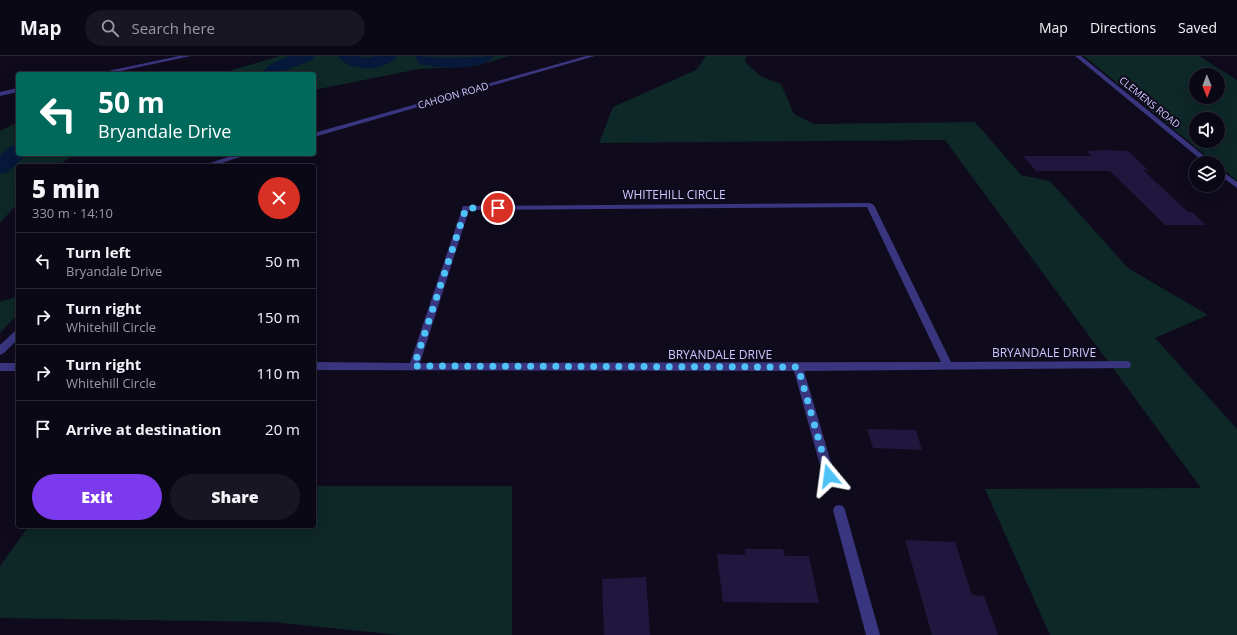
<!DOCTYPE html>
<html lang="en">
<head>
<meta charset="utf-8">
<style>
	:root { --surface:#0b0816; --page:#191623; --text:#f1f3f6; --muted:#9a9aa1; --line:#2b2935; --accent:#7c3aed }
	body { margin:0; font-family:"Open Sans",sans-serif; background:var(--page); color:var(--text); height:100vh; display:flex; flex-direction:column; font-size:15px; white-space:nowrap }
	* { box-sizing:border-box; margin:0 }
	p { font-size:13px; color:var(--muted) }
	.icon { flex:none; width:22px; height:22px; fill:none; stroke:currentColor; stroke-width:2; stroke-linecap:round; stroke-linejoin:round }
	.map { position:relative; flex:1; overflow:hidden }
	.drawer { position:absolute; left:16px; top:108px; width:300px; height:364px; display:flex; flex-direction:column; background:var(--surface); border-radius:4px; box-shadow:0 4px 16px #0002,0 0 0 1px var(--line) }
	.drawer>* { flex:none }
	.top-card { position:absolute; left:16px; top:16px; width:300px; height:84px; border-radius:4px; box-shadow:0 4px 16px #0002,0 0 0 1px var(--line); background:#00695c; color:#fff; overflow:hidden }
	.needle { width:26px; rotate:179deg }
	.buttons { position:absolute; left:1189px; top:12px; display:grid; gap:8px }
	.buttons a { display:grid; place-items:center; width:36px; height:36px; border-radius:50%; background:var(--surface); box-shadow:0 4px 16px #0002,0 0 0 1px var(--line); font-size:20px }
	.pin { position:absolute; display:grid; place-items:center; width:34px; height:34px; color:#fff; margin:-17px; border:2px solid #fff; border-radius:50%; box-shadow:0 1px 4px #0007 }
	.me { position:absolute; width:44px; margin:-22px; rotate:344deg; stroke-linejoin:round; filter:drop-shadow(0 0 3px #0008) }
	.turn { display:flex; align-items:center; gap:14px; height:84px; padding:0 16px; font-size:18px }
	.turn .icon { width:52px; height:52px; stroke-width:2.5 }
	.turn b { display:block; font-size:28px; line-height:34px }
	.round { display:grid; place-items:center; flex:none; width:42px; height:42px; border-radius:21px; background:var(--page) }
	.summary { display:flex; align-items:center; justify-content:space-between; height:68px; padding:0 16px }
	h1 { font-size:24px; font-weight:800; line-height:30px }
	.cta { display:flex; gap:8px; margin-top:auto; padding:8px 16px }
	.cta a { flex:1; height:46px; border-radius:24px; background:var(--accent); color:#fff; font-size:16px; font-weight:800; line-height:46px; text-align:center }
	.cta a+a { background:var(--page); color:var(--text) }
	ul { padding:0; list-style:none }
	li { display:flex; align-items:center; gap:12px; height:56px; padding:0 16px; border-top:1px solid var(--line) }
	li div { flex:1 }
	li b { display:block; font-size:15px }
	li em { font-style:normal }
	header { display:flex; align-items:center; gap:24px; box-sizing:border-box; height:56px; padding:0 20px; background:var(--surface); border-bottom:1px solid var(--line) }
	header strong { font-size:19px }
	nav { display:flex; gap:22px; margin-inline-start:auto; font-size:14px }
	.search { width:280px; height:36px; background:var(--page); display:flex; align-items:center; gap:10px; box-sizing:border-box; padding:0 14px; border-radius:22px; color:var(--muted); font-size:15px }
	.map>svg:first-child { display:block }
	.green { fill:#0e2727; fill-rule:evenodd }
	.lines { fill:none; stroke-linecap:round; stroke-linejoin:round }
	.river { fill:#07193a; fill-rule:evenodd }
	.building { fill:#20173f }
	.minor { fill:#39357e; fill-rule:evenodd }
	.route { stroke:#4fc3f7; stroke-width:7; stroke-dasharray:0 12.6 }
	.labels { text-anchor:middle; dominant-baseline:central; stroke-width:4; stroke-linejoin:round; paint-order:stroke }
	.far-street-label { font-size:10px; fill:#cfc7ff; stroke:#0f0b1d }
	.street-label { font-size:12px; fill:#cfc7ff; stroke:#0f0b1d }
</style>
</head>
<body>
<header>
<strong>Map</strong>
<div class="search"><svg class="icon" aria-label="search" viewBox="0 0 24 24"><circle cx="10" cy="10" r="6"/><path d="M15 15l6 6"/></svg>Search here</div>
<nav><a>Map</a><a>Directions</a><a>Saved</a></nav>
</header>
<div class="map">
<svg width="1237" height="579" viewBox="0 0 1237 579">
	<rect width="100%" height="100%" fill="#0f0b1d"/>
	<g class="green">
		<polygon points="280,0 509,0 490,6 444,12 419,13 314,34 314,18 218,18"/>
		<polygon points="706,0 747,0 745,6 760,20 781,28 794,58 814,68 975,66 1021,119 1050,125 1128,212 1208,259 1155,282 1237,373 1237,579 1050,579 985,433 1201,432 945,84 599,87 613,51 696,14"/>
		<path d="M1084 0H1199L1237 24V125L1218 109V107H1215ZM1196 19H1218V41H1196ZM1196 63H1218V85H1196Z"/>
		<polygon points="18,66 18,98 73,98 59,110 18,110 18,147 0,167 0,75"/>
		<polygon points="18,240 18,258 0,277 0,246"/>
		<polygon points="314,430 512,430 512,579 399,579 272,566 0,562 0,510 29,470 314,470"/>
	</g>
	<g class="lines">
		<g class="river">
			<path d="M290 0H314L312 4 290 12 281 18H261C268 8 279 4 290 0Z"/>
			<path d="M338 0H357L367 2 376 0H397C386 16 349 17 338 0Z"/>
			<path d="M415 0 448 2 494 0C483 16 436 12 419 8Z"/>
			<polygon points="18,89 18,98 27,98 8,116 0,118 0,100 10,90"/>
		</g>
	</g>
	<g class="building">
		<polygon points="1104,94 1128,95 1148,114 1143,114 1188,156 1192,156 1206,169 1165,169 1110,115 1036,115 1023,100 1091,100 1087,95"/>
		<polygon points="867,373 916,374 922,394 873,392"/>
		<polygon points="905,484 955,486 972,539 984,540 998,579 932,579"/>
		<polygon points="745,493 783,493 785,500 809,500 819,547 723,546 717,498 746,499"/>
		<polygon points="646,521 650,579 604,579 602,523"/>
	</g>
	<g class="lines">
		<g class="minor">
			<polygon points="179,0 191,0 106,18 94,18"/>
			<polygon points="586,0 595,0 314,81 314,77"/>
			<polygon points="1075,0 1081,0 1213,107 1205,107"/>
			<polygon points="18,32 18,36 0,40 0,36"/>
			<polygon points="237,98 249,98 213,110 201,110"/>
			<polygon points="1218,112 1237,126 1237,132 1218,118"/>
			<path d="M870 147 874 149 951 306 1126 305 1130 306 1131 309 1130 312 804 315 835 420 833 424 829 425 825 424 823 420 794 315 314 314V306L410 307 463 150ZM867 151 941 306 420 307 469 154Z"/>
			<polygon points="18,274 18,283 4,297 0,299 0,289 15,275"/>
			<rect x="0" y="307" width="18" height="8"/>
			<polygon points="839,449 843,450 845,454 880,579 866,579 833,454 835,450"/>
		</g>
	</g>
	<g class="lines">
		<polyline class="route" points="498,152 466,152 414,310 798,311 829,420"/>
	</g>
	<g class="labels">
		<g class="far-street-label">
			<text transform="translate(453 39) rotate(-16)">CAHOON ROAD</text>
			<text transform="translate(1150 46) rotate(39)">CLEMENS ROAD</text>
		</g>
		<g class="street-label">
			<text x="674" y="138">WHITEHILL CIRCLE</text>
			<text x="1044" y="296">BRYANDALE DRIVE</text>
			<text x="720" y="298">BRYANDALE DRIVE</text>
		</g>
	</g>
</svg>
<div class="buttons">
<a><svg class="needle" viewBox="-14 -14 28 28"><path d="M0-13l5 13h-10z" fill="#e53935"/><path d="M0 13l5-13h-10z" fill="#9a9aa1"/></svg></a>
<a><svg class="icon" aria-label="sound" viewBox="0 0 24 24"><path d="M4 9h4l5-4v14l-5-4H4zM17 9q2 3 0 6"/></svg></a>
<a><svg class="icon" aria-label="layers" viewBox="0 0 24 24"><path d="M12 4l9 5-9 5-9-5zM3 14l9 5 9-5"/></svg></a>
</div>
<div class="pin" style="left:498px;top:152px;background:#d93025"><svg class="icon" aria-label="arrive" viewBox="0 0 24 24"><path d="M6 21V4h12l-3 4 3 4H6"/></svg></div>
<svg class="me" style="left:829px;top:420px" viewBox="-20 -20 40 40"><path d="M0-17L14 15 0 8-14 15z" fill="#4fc3f7" stroke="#fff" stroke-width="4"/></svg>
<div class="top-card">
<div class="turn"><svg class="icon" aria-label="left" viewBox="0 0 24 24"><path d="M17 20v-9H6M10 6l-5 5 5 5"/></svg><div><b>50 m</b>Bryandale Drive</div></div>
</div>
<section class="drawer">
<div class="summary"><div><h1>5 min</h1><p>330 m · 14:10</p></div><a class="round" style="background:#d93025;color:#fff"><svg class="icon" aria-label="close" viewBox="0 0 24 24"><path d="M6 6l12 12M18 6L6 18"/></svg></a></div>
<ul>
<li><svg class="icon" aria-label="left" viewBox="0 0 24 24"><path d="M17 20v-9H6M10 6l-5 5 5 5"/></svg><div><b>Turn left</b><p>Bryandale Drive</p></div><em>50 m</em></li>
<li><svg class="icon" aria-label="right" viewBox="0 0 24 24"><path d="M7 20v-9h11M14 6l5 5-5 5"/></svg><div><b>Turn right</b><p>Whitehill Circle</p></div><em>150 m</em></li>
<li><svg class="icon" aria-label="right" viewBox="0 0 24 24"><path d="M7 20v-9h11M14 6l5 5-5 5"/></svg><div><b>Turn right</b><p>Whitehill Circle</p></div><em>110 m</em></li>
<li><svg class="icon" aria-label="arrive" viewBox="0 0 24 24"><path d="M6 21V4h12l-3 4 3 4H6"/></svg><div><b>Arrive at destination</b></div><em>20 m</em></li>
</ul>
<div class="cta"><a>Exit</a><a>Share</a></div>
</section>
</div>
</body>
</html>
